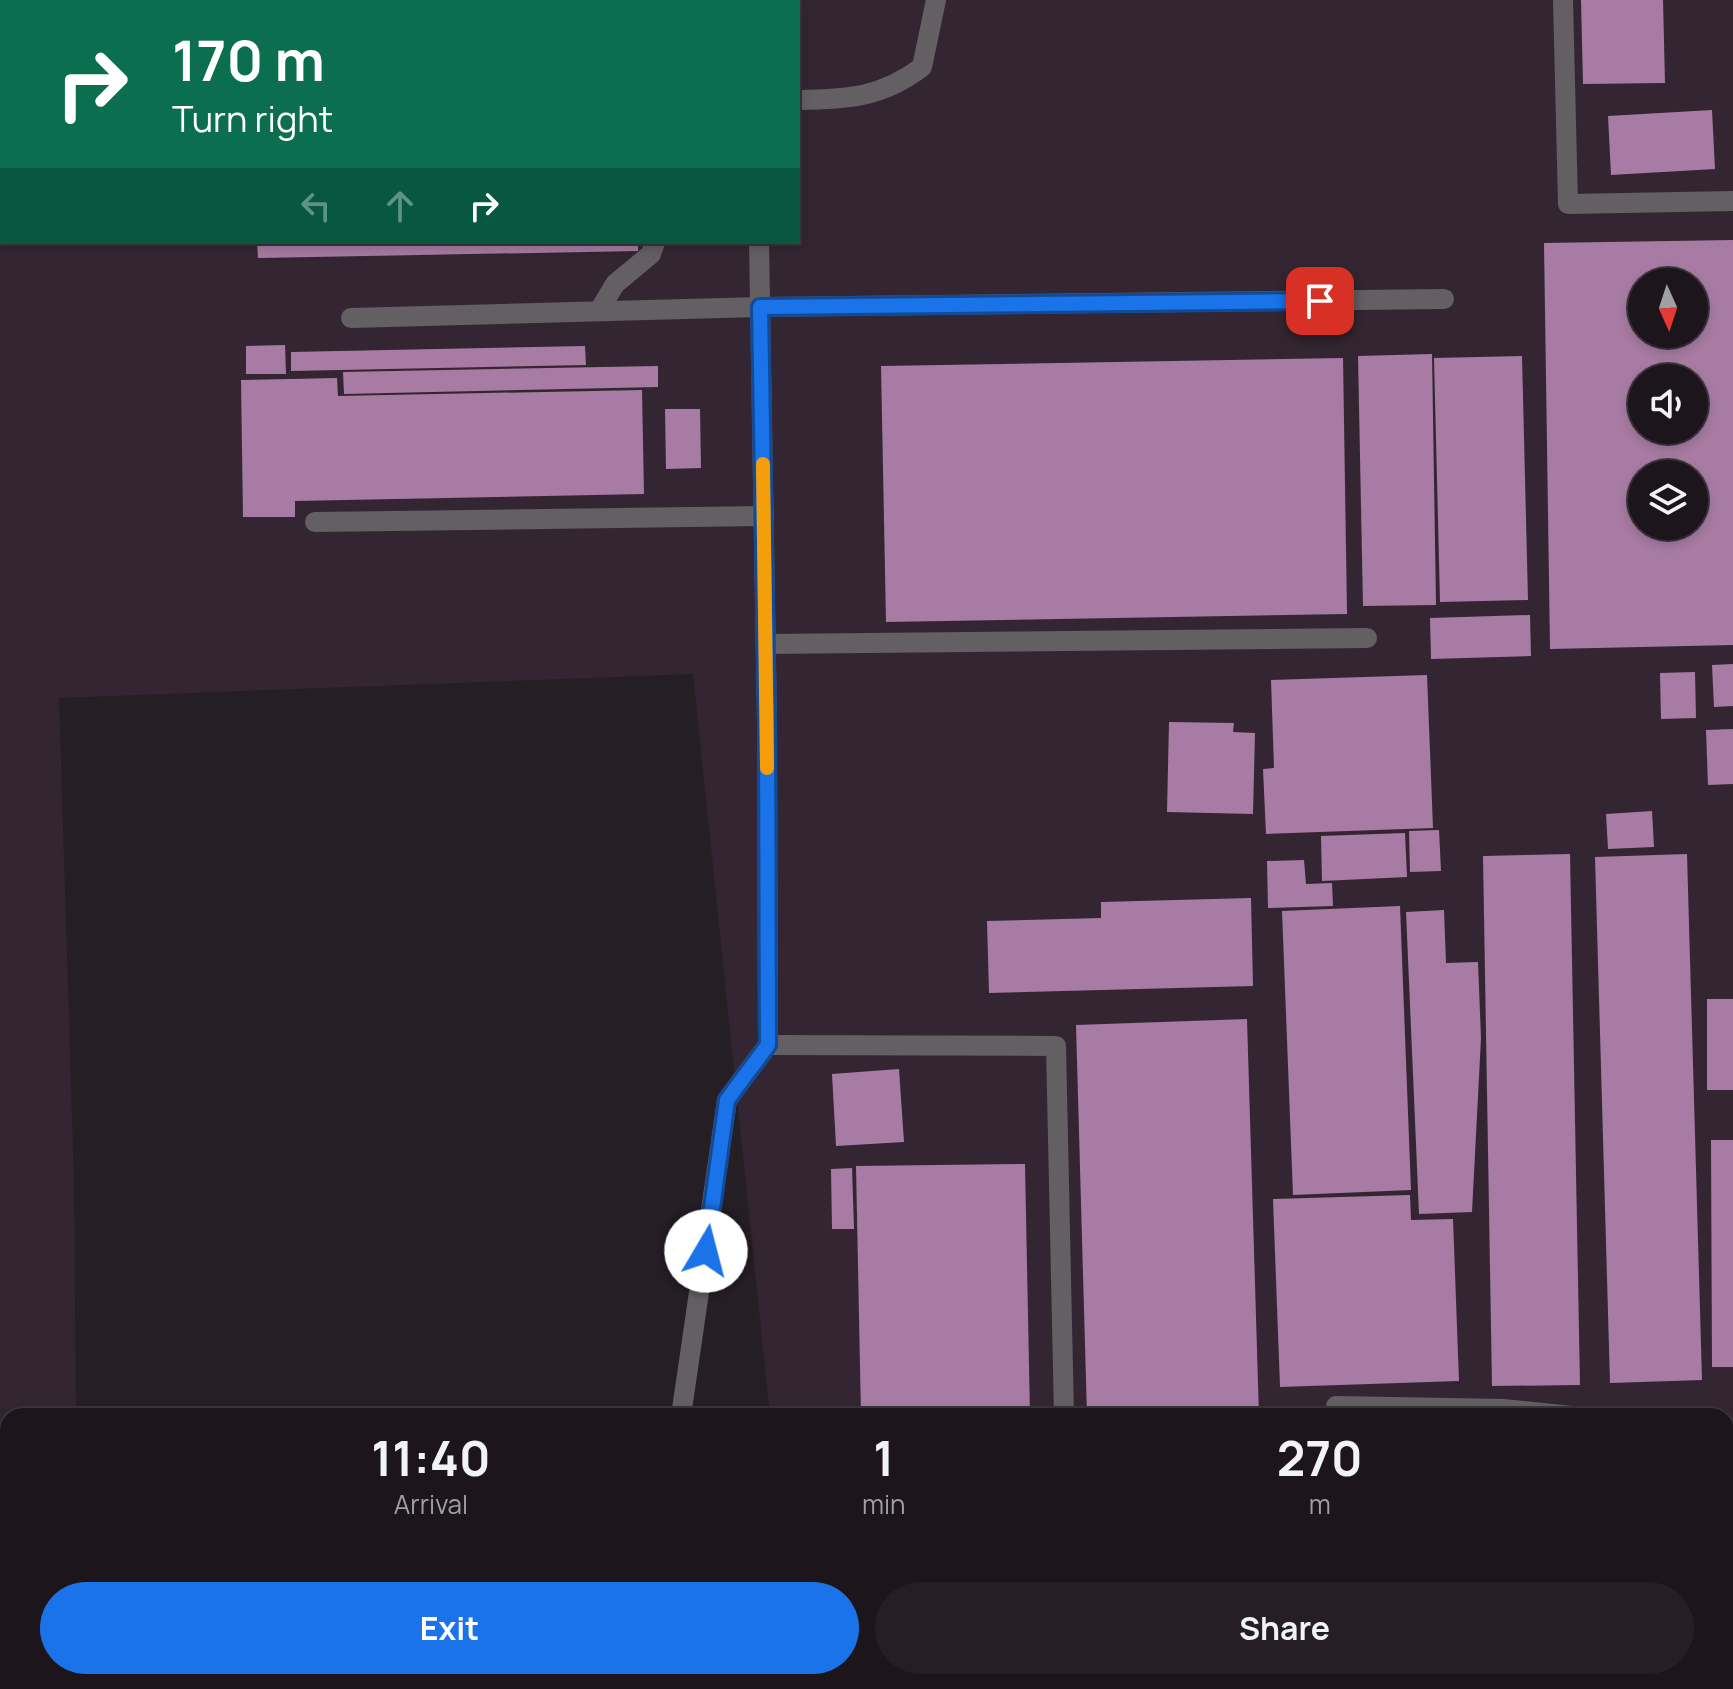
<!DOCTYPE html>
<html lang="en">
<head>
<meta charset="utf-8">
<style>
	:root { --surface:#1c161c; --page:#251f25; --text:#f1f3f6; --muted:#a09fa3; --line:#3a353b; --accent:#1a73e8 }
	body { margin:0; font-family:Manrope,sans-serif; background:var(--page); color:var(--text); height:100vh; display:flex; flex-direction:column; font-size:30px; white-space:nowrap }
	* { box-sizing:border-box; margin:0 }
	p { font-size:26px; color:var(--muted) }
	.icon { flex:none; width:44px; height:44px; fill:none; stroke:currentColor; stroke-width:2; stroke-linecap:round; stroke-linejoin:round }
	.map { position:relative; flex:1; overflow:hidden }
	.side { position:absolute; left:0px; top:1408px; width:1734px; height:282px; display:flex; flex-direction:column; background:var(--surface); border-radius:24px 24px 0 0; box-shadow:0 4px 12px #0003,0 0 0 2px var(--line) }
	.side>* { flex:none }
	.top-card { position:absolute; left:0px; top:0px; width:800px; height:244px; box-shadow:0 4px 12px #0003,0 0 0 2px var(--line); background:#0b6e4f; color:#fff; overflow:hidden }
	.needle { width:52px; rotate:177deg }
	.controls { position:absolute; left:1628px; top:268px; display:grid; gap:16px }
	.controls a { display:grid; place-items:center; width:80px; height:80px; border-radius:50%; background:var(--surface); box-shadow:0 4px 12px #0003,0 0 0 2px var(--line); font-size:40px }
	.pin { position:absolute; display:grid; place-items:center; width:68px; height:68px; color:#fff; margin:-34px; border-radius:16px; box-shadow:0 4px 12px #0006 }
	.me { position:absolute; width:88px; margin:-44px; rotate:8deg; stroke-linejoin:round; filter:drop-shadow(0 0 6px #0008) }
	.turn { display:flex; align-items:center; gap:28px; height:168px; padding:0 40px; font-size:36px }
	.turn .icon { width:104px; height:104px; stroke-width:2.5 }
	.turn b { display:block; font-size:56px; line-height:68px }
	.lanes { display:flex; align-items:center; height:76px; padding:0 40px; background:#0003; justify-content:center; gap:40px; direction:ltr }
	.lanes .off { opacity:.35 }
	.eta { display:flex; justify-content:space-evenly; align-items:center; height:136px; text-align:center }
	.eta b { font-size:48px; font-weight:700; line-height:56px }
	.button { display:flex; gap:16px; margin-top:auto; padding:16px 40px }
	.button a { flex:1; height:92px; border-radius:48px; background:var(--accent); color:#fff; font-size:32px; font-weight:700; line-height:92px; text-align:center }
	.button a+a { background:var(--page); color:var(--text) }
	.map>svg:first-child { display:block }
	.built { fill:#332632; fill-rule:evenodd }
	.building { fill:#a77ba3; fill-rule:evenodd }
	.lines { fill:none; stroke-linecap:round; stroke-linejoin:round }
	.lane { stroke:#645f63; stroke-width:20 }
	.street { stroke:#645f63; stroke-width:20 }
	.route-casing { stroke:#114b97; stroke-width:20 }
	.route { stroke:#1a73e8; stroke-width:14 }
	.slow { stroke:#f59e0b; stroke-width:14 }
</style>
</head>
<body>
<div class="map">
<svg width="1733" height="1689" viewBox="0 0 1733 1689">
	<rect width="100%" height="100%" fill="#261e25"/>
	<path class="built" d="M0 0H1733V1689H1606L1608 1682H1726V1416H770L693 674 59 698 74 1183 76 1416H8V1625H0ZM2 2H798V242H2ZM1642 282H1694V334H1642ZM1642 378H1694V430H1642ZM1642 474H1694V526H1642Z"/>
	<g class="building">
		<polygon points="1581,0 1663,0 1665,83 1583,84"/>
		<polygon points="1712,110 1715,169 1611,175 1608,116"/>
		<path d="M1733 240V645L1550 649 1544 243ZM1642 282H1694V334H1642ZM1642 378H1694V430H1642ZM1642 474H1694V526H1642Z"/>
		<polygon points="257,242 638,242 638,251 258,258"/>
		<polygon points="285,345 286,374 246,374 246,346"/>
		<polygon points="585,346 586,365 291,371 291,352"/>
		<polygon points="1432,354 1436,605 1363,606 1358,356"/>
		<polygon points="1522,356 1528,600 1440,602 1434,358"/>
		<polygon points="1343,358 1347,614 886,622 881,366"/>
		<polygon points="658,366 658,387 344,394 343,372"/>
		<polygon points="337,378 338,396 642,390 644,494 295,501 295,517 243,517 241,380"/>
		<polygon points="665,409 700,409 701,468 666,469"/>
		<polygon points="1530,615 1531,656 1431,659 1430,618"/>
		<polygon points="1733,664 1733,706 1714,707 1712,665"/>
		<polygon points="1695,672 1696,718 1661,719 1660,673"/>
		<polygon points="1427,675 1433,828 1266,834 1263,769 1274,768 1271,680"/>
		<polygon points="1169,722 1234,723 1233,732 1255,733 1253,814 1167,812"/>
		<polygon points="1733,729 1733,784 1708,785 1706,730"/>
		<polygon points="1652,811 1654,847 1608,849 1606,814"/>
		<polygon points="1439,830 1441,871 1410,872 1409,831"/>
		<polygon points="1405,833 1407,877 1322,881 1321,836"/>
		<polygon points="1570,854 1580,1385 1492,1386 1483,856"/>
		<polygon points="1687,854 1702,1380 1610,1383 1595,857"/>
		<polygon points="1304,860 1306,884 1332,883 1333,906 1268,908 1267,861"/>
		<polygon points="1251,898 1253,986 989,993 987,921 1101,918 1101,902"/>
		<polygon points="1400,906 1411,1190 1293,1195 1282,911"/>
		<polygon points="1444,910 1446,963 1478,962 1481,1038 1472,1212 1419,1214 1406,912"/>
		<rect x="1707" y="999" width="26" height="91"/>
		<polygon points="1247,1019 1259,1416 1087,1416 1076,1025"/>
		<polygon points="899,1069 904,1142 836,1146 832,1074"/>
		<polygon points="1711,1140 1733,1140 1733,1367 1712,1367"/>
		<polygon points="1025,1164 1030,1416 861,1416 856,1166"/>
		<polygon points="852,1168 854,1229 832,1229 831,1169"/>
		<polygon points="1410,1195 1411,1220 1453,1219 1459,1381 1280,1387 1273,1199"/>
	</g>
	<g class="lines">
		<g class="lane">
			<polyline points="669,0 670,2"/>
			<polyline points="1563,0 1568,204 1733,201"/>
			<path d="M798 100C848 99 881 98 922 67L936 0"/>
			<polyline points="599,311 615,284 651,254 655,242"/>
			<polyline points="351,318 760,307 1444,299"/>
			<polyline points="315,522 764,516"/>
			<polyline points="766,644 1367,638"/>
			<polyline points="768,1045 1056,1046 1064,1416"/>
			<polyline points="1337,1416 1336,1406 1503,1409"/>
			<polyline points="1508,1416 1503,1409 1572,1416"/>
			<polyline points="1726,1431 1733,1432"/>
		</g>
		<g class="street">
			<polyline points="755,0 755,2"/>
			<polyline points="681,1416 727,1100 768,1045 767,721 759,242"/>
			<polyline points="1726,1640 1733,1641"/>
			<polyline points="637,1689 638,1682"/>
			<polyline points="1676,1689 1677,1682"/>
		</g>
	</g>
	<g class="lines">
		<defs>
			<polyline id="route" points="706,1251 727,1100 768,1045 767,721 760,307 1320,301"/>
		</defs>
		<use href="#route" class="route-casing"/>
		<use href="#route" class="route"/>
		<polyline class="slow" points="763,464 767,768"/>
	</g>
</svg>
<div class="controls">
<a><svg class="needle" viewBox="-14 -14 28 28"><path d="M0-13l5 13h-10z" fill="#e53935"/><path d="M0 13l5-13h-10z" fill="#a09fa3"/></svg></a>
<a><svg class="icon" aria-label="sound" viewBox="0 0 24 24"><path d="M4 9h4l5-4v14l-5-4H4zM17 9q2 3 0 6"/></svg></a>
<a><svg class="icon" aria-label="layers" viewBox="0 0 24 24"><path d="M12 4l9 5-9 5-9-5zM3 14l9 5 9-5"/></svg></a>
</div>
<div class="pin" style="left:1320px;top:301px;background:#d93025"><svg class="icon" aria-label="arrive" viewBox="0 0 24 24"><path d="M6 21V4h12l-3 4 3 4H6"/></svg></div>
<svg class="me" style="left:706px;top:1251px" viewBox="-20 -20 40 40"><circle r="19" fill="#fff"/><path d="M0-13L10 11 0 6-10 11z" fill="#1a73e8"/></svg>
<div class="top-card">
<div class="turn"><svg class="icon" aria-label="right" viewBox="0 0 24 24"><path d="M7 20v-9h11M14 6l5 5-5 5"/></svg><div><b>170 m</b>Turn right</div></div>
<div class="lanes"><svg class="icon off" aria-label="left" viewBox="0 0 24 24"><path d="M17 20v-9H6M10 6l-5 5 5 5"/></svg><svg class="icon off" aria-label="ahead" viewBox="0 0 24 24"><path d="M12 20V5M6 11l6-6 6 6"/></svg><svg class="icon" aria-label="right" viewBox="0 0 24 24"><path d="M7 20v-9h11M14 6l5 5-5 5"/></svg></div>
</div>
<section class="side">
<div class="eta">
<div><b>11:40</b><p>Arrival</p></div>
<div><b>1</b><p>min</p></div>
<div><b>270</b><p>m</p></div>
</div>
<div class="button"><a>Exit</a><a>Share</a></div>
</section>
</div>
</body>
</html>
